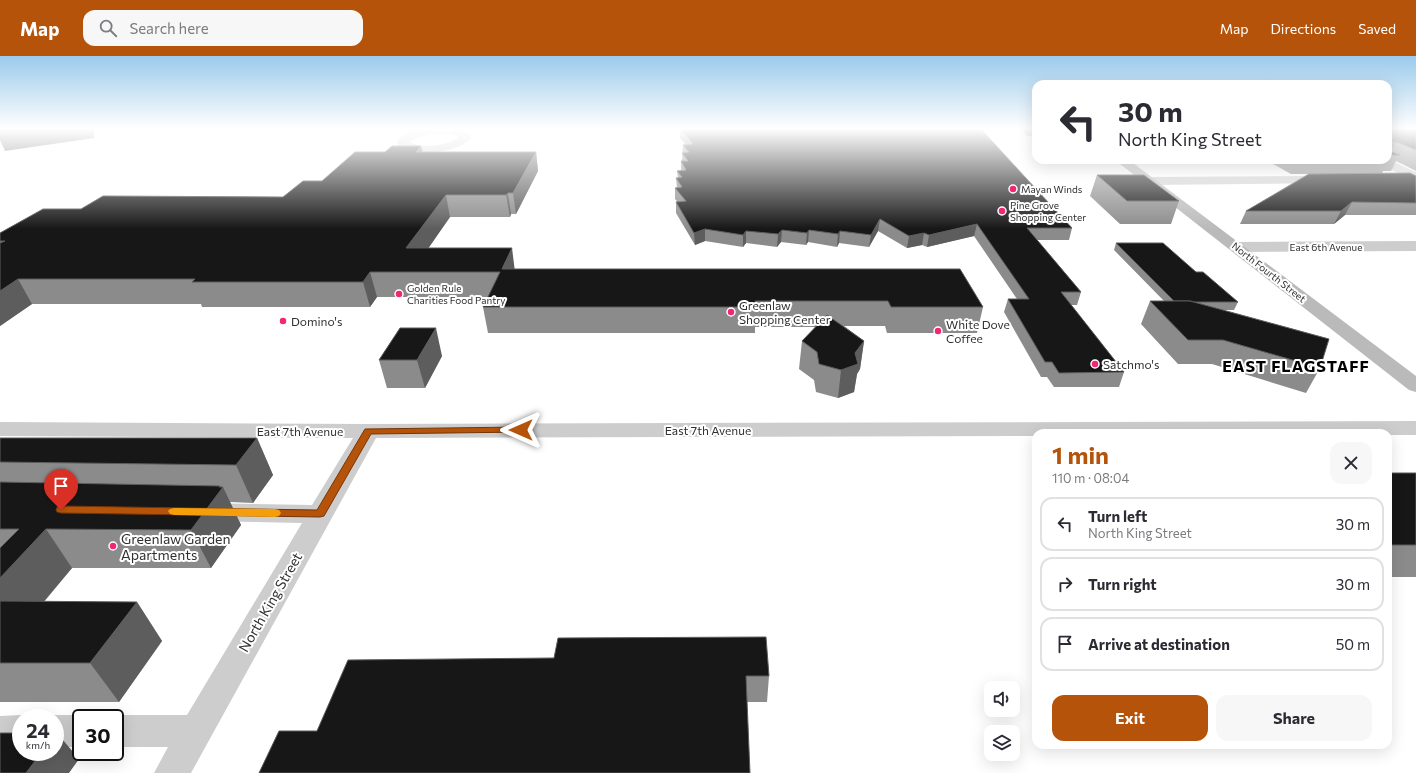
<!DOCTYPE html>
<html lang="en">
<head>
<meta charset="utf-8">
<style>
	:root { --surface:#fff; --page:#f7f7f7; --text:#2b2b33; --muted:#7c7c81; --line:#e1e1e2; --accent:#b45309 }
	body { margin:0; font-family:Commissioner,sans-serif; background:var(--page); color:var(--text); height:100vh; display:flex; flex-direction:column; font-size:15px; white-space:nowrap }
	* { box-sizing:border-box; margin:0 }
	p { font-size:13px; color:var(--muted) }
	.icon { flex:none; width:22px; height:22px; fill:none; stroke:currentColor; stroke-width:2; stroke-linecap:round; stroke-linejoin:round }
	.map { position:relative; flex:1; overflow:hidden }
	.drawer { position:absolute; left:1032px; top:373px; width:360px; height:320px; display:flex; flex-direction:column; background:var(--surface); border-radius:12px; box-shadow:0 4px 16px #0002 }
	.drawer>* { flex:none }
	.top-card { position:absolute; left:1032px; top:24px; width:360px; height:84px; border-radius:12px; box-shadow:0 4px 16px #0002; background:#fff; color:var(--text); overflow:hidden }
	.controls { position:absolute; left:984px; top:625px; display:grid; gap:8px }
	.controls a { display:grid; place-items:center; width:36px; height:36px; border-radius:8px; background:var(--surface); box-shadow:0 4px 16px #0002; font-size:20px }
	.speed { position:absolute; left:12px; top:653px; display:flex; gap:8px; font-size:20px; font-weight:700; text-align:center }
	.speed>* { display:grid; place-content:center; width:52px; height:52px; border-radius:50%; background:var(--surface); box-shadow:0 4px 16px #0002; line-height:1 }
	.speed small { font-size:10px; font-weight:400 }
	.speed .limit { border:2px solid #111; border-radius:6px; background:#fff; color:#111 }
	.pin { position:absolute; display:grid; place-items:center; width:34px; height:34px; color:#fff; margin:-41px -17px; border-radius:50% 50% 50% 0; rotate:-45deg; box-shadow:0 0 4px #0007 }
	.pin .icon { rotate:45deg }
	.me { position:absolute; width:44px; margin:-22px; rotate:270deg; stroke-linejoin:round; filter:drop-shadow(0 0 3px #0008) }
	.turn { display:flex; align-items:center; gap:14px; height:84px; padding:0 20px; font-size:18px }
	.turn .icon { width:52px; height:52px; stroke-width:2.5 }
	.turn b { display:block; font-size:28px; line-height:34px }
	.round { display:grid; place-items:center; flex:none; width:42px; height:42px; border-radius:12px; background:var(--page) }
	.overview { display:flex; align-items:center; justify-content:space-between; height:68px; padding:0 20px }
	h1 { font-size:24px; font-weight:700; line-height:30px; color:var(--accent) }
	.button { display:flex; gap:8px; margin-top:auto; padding:8px 20px }
	.button a { flex:1; height:46px; border-radius:12px; background:var(--accent); color:#fff; font-size:16px; font-weight:700; line-height:46px; text-align:center }
	.button a+a { background:var(--page); color:var(--text) }
	ul { padding:0; list-style:none }
	li { display:flex; align-items:center; gap:12px; height:54px; margin:0 8px 6px; padding:0 12px; border:2px solid var(--line); border-radius:12px }
	li div { flex:1 }
	li b { display:block; font-size:15px }
	li em { font-style:normal }
	header { display:flex; align-items:center; gap:24px; box-sizing:border-box; height:56px; padding:0 20px; background:var(--accent); color:#fff }
	header strong { font-size:19px }
	nav { display:flex; gap:22px; margin-inline-start:auto; font-size:14px }
	.search { width:280px; height:36px; background:var(--page); display:flex; align-items:center; gap:10px; box-sizing:border-box; padding:0 14px; border-radius:12px; color:var(--muted); font-size:15px }
	.map>svg:first-child { display:block }
	.lines { fill:none; stroke-linecap:round; stroke-linejoin:round }
	.minor { fill:#cdcdcd; fill-rule:evenodd }
	.secondary { fill:#bababa; fill-rule:evenodd }
	.wall { fill:#8b8b8b }
	.shaded-wall { fill:#5d5d5d }
	.building { fill:#171717; stroke:#5d5d5d }
	.route { fill:#b45309; stroke:#753606 }
	.slow { fill:#f59e0b }
	.poi-dot { fill:#f22773; stroke:#fff; stroke-width:1.5 }
	.labels { text-anchor:middle; dominant-baseline:central; stroke-width:4; stroke-linejoin:round; paint-order:stroke }
	.far-poi-label { font-size:10px; fill:#303030; stroke:#fff; text-anchor:start }
	.far-street-label { font-size:10px; fill:#303030; stroke:#fff }
	.poi-label { font-size:12px; fill:#303030; stroke:#fff; text-anchor:start }
	.street-label { font-size:12px; fill:#303030; stroke:#fff }
	.near-poi-label { font-size:14px; fill:#303030; stroke:#fff; text-anchor:start }
	.near-street-label { font-size:14px; fill:#303030; stroke:#fff }
	.district-label { font-size:16px; font-weight:bold; letter-spacing:1px; fill:#000; stroke:#fff }
</style>
</head>
<body>
<header>
<strong>Map</strong>
<div class="search"><svg class="icon" aria-label="search" viewBox="0 0 24 24"><circle cx="10" cy="10" r="6"/><path d="M15 15l6 6"/></svg>Search here</div>
<nav><a>Map</a><a>Directions</a><a>Saved</a></nav>
</header>
<div class="map">
<svg width="1416" height="717" viewBox="0 0 1416 717">
	<rect width="100%" height="100%" fill="#fff"/>
	<g class="lines">
		<g class="minor">
			<path d="M429 72H456L468 77 471 82C460 97 409 103 397 87 402 75 418 74 429 72ZM434 78H452L459 81C447 90 423 93 409 86L418 81Z"/>
			<polygon points="1388,103 1416,116 1416,125 1376,107 1374,104"/>
			<polygon points="1328,120 1333,121 1334,124 1333,127 1149,129 1144,128 1143,125 1144,122 1149,121"/>
			<polygon points="1416,185 1416,195 1236,196 1231,194 1228,191 1231,188 1236,186"/>
			<polygon points="1416,365 1416,379 1388,379 1388,377 1036,377 1036,380 376,382 191,717 154,717 168,691 115,691 115,662 108,662 115,659 187,659 302,467 205,465 196,462 192,456 196,450 205,447 312,449 353,382 0,380 0,366 368,368"/>
			<polygon points="21,659 28,662 21,662 21,691 0,692 0,660"/>
			<polygon points="55,659 81,659 88,662 81,662 81,691 55,691 55,662 48,662"/>
		</g>
		<polygon class="secondary" points="1115,104 1129,104 1416,320 1416,336 1409,334"/>
	</g>
	<g class="wall">
		<polygon points="680,72 1072,172 1069,184 1037,184 1081,236 1077,249 1071,249 1124,316 1119,331 1054,331 1047,321 1041,321 1004,256 1008,243 1017,243 974,180 927,191 922,189 907,192 878,175 869,191 839,187 837,191 808,186 806,189 781,186 777,191 746,187 743,191 705,185 695,189 676,157 676,146 677,145 675,143 675,132 677,132 676,122 678,122 677,115 681,115 681,105 682,105 683,89 686,89 680,82"/>
		<polygon points="1019,72 1036,72 1036,80 1027,80"/>
		<polygon points="1388,72 1416,72 1416,115 1396,105 1391,115 1383,115 1382,117 1416,120 1416,159 1345,159 1334,168 1240,168 1246,155 1308,118 1291,118 1266,104 1388,104"/>
		<polygon points="423,96 536,96 538,115 516,158 511,158 510,161 450,161 428,192 515,213 983,251 977,277 887,277 885,270 844,270 864,285 860,313 857,318 854,336 838,342 816,336 814,324 799,313 802,285 816,271 755,271 755,277 488,277 483,251 488,241 377,241 370,251 202,251 201,248 32,248 0,270 0,177 81,153 283,141 322,125"/>
		<polygon points="1097,119 1179,145 1171,168 1120,168 1090,140"/>
		<polygon points="1116,187 1196,216 1238,246 1234,254 1222,254 1320,312 1306,337 1212,308 1178,308 1141,268 1150,245 1164,245 1114,194"/>
		<polygon points="442,300 425,332 387,332 379,304"/>
		<polygon points="0,382 257,382 273,419 253,447 230,446 241,469 211,512 72,512 44,546 137,546 162,585 119,646 0,646"/>
		<rect x="1388" y="417" width="28" height="104"/>
		<polygon points="348,604 769,620 767,646 747,646 317,675"/>
	</g>
	<g class="shaded-wall">
		<polygon points="0,72 94,72 94,82 5,95 0,84"/>
		<polygon points="1396,86 1389,99 1388,99 1388,87"/>
		<polygon points="421,90 426,109 416,96"/>
		<polygon points="536,96 538,115 516,158 513,137"/>
		<polygon points="508,137 511,158 510,161 506,139"/>
		<polygon points="446,139 450,161 412,216 406,192"/>
		<polygon points="1352,146 1345,159 1334,168 1341,155"/>
		<polygon points="880,163 878,175 869,191 871,179"/>
		<polygon points="977,168 974,180 927,191 929,179"/>
		<polygon points="705,173 705,185 695,189 694,177"/>
		<polygon points="782,174 781,186 777,191 778,178"/>
		<polygon points="809,174 808,186 806,189 807,177"/>
		<polygon points="746,175 746,187 743,191 743,179"/>
		<polygon points="840,175 839,187 837,191 838,178"/>
		<polygon points="924,177 922,189 907,192 909,180"/>
		<polygon points="512,192 515,216 502,213"/>
		<polygon points="370,216 377,241 370,251 363,226"/>
		<polygon points="18,223 32,248 0,270 0,235"/>
		<polygon points="436,272 442,300 425,332 417,304"/>
		<polygon points="864,285 860,313 857,318 854,336 838,342 841,314 855,297"/>
		<polygon points="257,382 273,419 253,447 236,409"/>
		<polygon points="220,430 222,433 223,431 241,469 211,512 191,474"/>
		<polygon points="46,473 72,512 11,584 0,571 0,522"/>
		<polygon points="137,546 162,585 119,646 90,607"/>
		<polygon points="57,677 79,703 69,717 26,717 42,696 55,696 55,679"/>
	</g>
	<g class="building">
		<polygon points="680,72 980,72 1072,172 1027,172 1081,236 1061,236 1124,316 1059,317 1052,306 1045,306 1008,243 1029,243 977,168 929,179 924,177 909,180 880,163 871,179 840,175 838,178 809,174 807,177 782,174 778,178 746,175 743,179 705,173 694,177 676,146 686,145 675,132 682,131 676,122 682,121 677,115 686,114 681,105 688,105 682,97 689,96 683,89 693,88"/>
		<polygon points="1388,72 1416,72 1416,94 1396,86 1388,87"/>
		<polygon points="392,90 421,90 416,96 536,96 513,137 508,137 506,139 446,139 406,192 512,192 502,213 960,213 983,251 891,251 888,245 755,245 756,251 483,251 500,216 370,216 363,226 192,226 195,223 18,223 0,235 0,187 5,185 0,185 0,177 43,153 81,153 103,140 283,141 303,125 322,125 355,96 385,96"/>
		<polygon points="1388,94 1400,99 1388,99"/>
		<polygon points="1410,117 1416,120 1416,147 1352,146 1341,155 1246,155 1309,118"/>
		<polygon points="1097,119 1144,119 1179,145 1127,145"/>
		<polygon points="1116,187 1163,187 1196,216 1203,216 1238,246 1194,246 1190,245 1174,245"/>
		<polygon points="1150,245 1190,245 1329,283 1320,312 1223,284 1188,284"/>
		<polygon points="827,259 864,285 855,297 858,308 841,314 819,308 817,296 802,285"/>
		<polygon points="400,272 436,272 417,304 379,304"/>
		<polygon points="0,382 257,382 236,409 0,406"/>
		<rect x="1388" y="417" width="28" height="72"/>
		<polygon points="0,426 220,430 219,431 223,431 191,474 46,473 0,522 0,492 19,473 0,473"/>
		<polygon points="0,545 137,546 90,607 0,607"/>
		<polygon points="766,581 769,620 746,620 750,717 259,717 279,675 317,675 348,604 554,602 558,582"/>
		<polygon points="0,677 21,677 21,696 42,696 26,717 0,717"/>
	</g>
	<linearGradient id="sky" x2="0" y2="1"><stop stop-color="#9bcaeb"/><stop offset="0.42" stop-color="#fff"/><stop offset="1" stop-color="#fff" stop-opacity="0"/></linearGradient>
	<rect width="1416" height="173" fill="url(#sky)"/>
	<polygon class="route" points="521,371 525,372 526,374 525,376 371,378 324,460 320,461 61,457 57,456 56,454 57,451 61,450 317,454 365,373"/>
	<polygon class="slow" points="174,452 275,453 279,454 281,457 279,460 275,461 174,459 170,458 168,455 170,453"/>
	<g class="poi-dot">
		<circle cx="1013" cy="133" r="4"/>
		<circle cx="1002" cy="155" r="4"/>
		<circle cx="399" cy="238" r="4"/>
		<circle cx="731" cy="256" r="4"/>
		<circle cx="283" cy="265" r="4"/>
		<circle cx="938" cy="275" r="4"/>
		<circle cx="1095" cy="308" r="4"/>
		<circle cx="113" cy="490" r="4"/>
	</g>
	<g class="labels">
		<g class="far-poi-label">
			<text x="1021" y="133">Mayan Winds</text>
			<text x="1010" y="149">Pine Grove<tspan x="1010" dy="12">Shopping Center</tspan></text>
			<text x="407" y="232">Golden Rule<tspan x="407" dy="12">Charities Food Pantry</tspan></text>
		</g>
		<g class="far-street-label">
			<text x="1326" y="191">East 6th Avenue</text>
			<text transform="translate(1269 216) rotate(38)">North Fourth Street</text>
		</g>
		<g class="poi-label">
			<text x="739" y="249">Greenlaw<tspan x="739" dy="14">Shopping Center</tspan></text>
			<text x="291" y="265">Domino's</text>
			<text x="946" y="268">White Dove<tspan x="946" dy="14">Coffee</tspan></text>
			<text x="1103" y="308">Satchmo's</text>
		</g>
		<g class="street-label">
			<text x="708" y="374">East 7th Avenue</text>
			<text x="300" y="375">East 7th Avenue</text>
		</g>
		<g class="near-poi-label">
			<text x="121" y="482">Greenlaw Garden<tspan x="121" dy="16">Apartments</tspan></text>
		</g>
		<g class="near-street-label">
			<text transform="translate(270 546) rotate(-60)">North King Street</text>
		</g>
		<g class="district-label">
			<text x="1296" y="309">EAST FLAGSTAFF</text>
		</g>
	</g>
</svg>
<div class="controls">
<a><svg class="icon" aria-label="sound" viewBox="0 0 24 24"><path d="M4 9h4l5-4v14l-5-4H4zM17 9q2 3 0 6"/></svg></a>
<a><svg class="icon" aria-label="layers" viewBox="0 0 24 24"><path d="M12 4l9 5-9 5-9-5zM3 14l9 5 9-5"/></svg></a>
</div>
<div class="speed"><div>24<small>km/h</small></div><div class="limit">30</div></div>
<div class="pin" style="left:61px;top:454px;background:#d93025"><svg class="icon" aria-label="arrive" viewBox="0 0 24 24"><path d="M6 21V4h12l-3 4 3 4H6"/></svg></div>
<svg class="me" style="left:521px;top:374px" viewBox="-20 -20 40 40"><path d="M0-17L14 15 0 8-14 15z" fill="#b45309" stroke="#fff" stroke-width="4"/></svg>
<div class="top-card">
<div class="turn"><svg class="icon" aria-label="left" viewBox="0 0 24 24"><path d="M17 20v-9H6M10 6l-5 5 5 5"/></svg><div><b>30 m</b>North King Street</div></div>
</div>
<section class="drawer">
<div class="overview"><div><h1>1 min</h1><p>110 m · 08:04</p></div><a class="round"><svg class="icon" aria-label="close" viewBox="0 0 24 24"><path d="M6 6l12 12M18 6L6 18"/></svg></a></div>
<ul>
<li><svg class="icon" aria-label="left" viewBox="0 0 24 24"><path d="M17 20v-9H6M10 6l-5 5 5 5"/></svg><div><b>Turn left</b><p>North King Street</p></div><em>30 m</em></li>
<li><svg class="icon" aria-label="right" viewBox="0 0 24 24"><path d="M7 20v-9h11M14 6l5 5-5 5"/></svg><div><b>Turn right</b></div><em>30 m</em></li>
<li><svg class="icon" aria-label="arrive" viewBox="0 0 24 24"><path d="M6 21V4h12l-3 4 3 4H6"/></svg><div><b>Arrive at destination</b></div><em>50 m</em></li>
</ul>
<div class="button"><a>Exit</a><a>Share</a></div>
</section>
</div>
</body>
</html>
